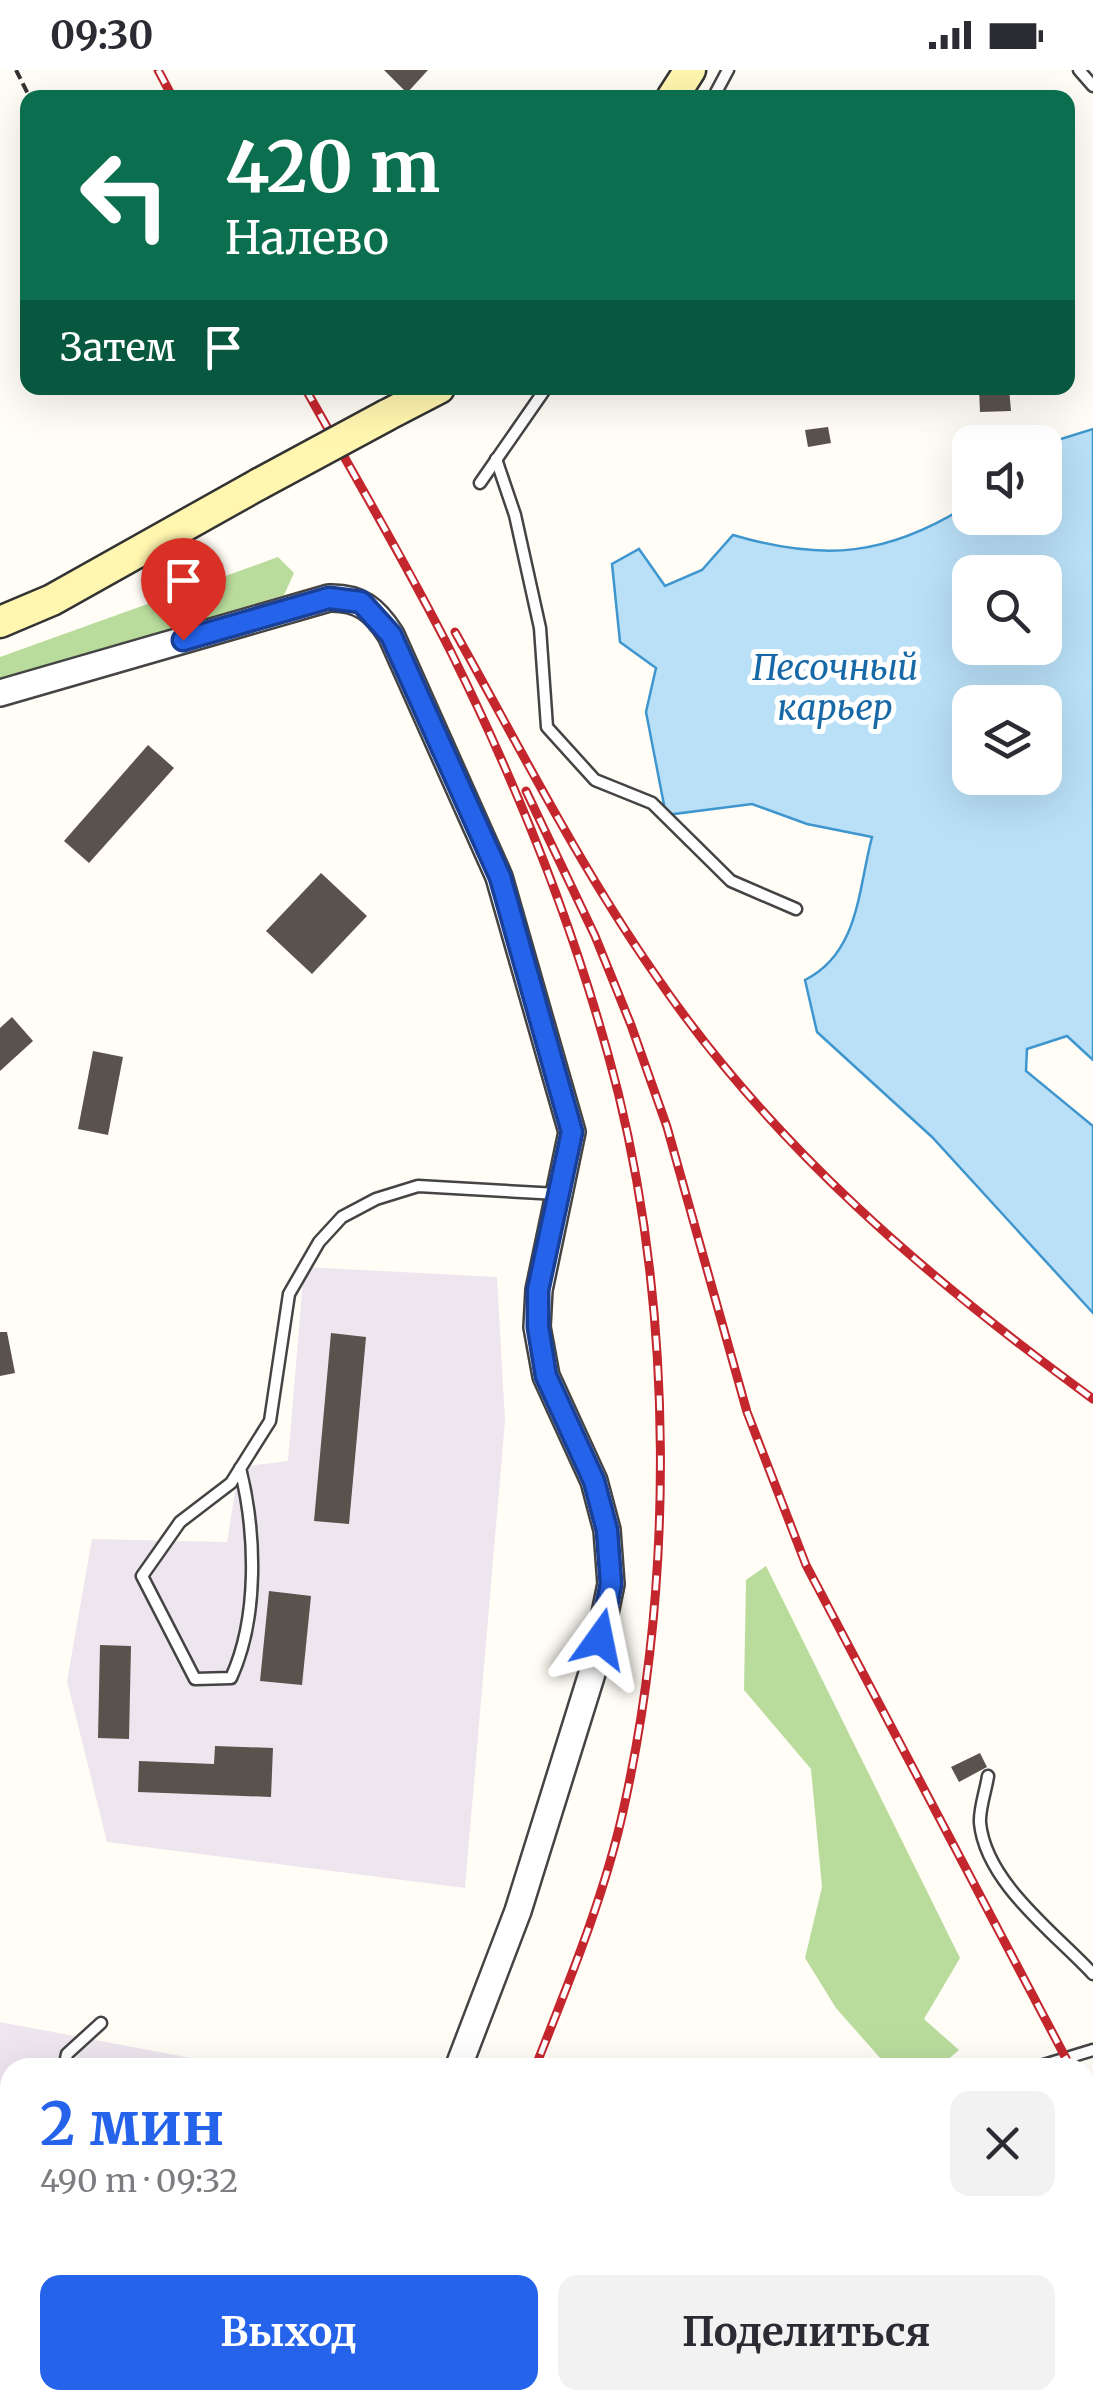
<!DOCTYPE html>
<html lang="ru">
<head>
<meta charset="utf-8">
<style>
	:root { --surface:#fff; --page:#f2f2f3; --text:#2b2b33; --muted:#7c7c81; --accent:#2563eb }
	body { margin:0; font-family:Merriweather,serif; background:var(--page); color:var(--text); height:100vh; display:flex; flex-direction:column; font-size:38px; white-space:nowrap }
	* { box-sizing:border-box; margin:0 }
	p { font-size:32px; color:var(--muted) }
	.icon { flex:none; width:55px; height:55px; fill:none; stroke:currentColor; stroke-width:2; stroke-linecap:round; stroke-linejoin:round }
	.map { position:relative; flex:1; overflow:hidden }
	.details { position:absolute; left:0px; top:1988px; width:1095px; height:352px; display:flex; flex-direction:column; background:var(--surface); border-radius:30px 30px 0 0; box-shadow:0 10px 40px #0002 }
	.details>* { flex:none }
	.hud { position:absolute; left:20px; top:20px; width:1055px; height:305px; border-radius:20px; box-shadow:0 10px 40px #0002; background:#0b6e4f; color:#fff; overflow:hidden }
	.fabs { position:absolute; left:952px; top:355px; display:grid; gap:20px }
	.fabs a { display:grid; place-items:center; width:110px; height:110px; border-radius:20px; background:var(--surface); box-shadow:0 10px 40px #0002; font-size:50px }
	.pin { position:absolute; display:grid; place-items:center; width:85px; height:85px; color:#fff; margin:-102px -42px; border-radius:50% 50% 50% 0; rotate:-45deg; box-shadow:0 0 10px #0007 }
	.pin .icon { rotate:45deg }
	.me { position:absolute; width:110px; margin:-55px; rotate:12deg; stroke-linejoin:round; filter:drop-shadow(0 0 8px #0008) }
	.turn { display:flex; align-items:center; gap:35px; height:210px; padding:0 40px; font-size:45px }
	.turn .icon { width:130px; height:130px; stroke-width:2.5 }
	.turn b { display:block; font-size:70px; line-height:85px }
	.then { display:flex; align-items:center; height:95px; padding:0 40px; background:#0003; gap:20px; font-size:38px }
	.round { display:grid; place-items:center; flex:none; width:105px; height:105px; border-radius:20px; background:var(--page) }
	.headline { display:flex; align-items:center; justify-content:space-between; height:170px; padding:0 40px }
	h1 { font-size:60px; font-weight:700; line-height:75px; color:var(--accent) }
	.button { display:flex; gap:20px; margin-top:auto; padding:20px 40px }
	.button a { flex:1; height:115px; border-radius:20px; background:var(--accent); color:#fff; font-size:40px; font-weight:700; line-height:115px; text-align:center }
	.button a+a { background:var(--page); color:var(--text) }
	.status { display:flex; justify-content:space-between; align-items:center; height:70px; padding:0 50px; background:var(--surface); direction:ltr }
	.status svg { height:28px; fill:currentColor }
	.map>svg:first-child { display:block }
	.industrial { fill:#eee6ef }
	.forest { fill:#b9dc9c }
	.water { fill:#b9e0f7; stroke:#3f96cf; stroke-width:2.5; fill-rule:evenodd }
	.building { fill:#5a524d }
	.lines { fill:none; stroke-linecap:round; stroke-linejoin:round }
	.service-casing { stroke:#444; stroke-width:15 }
	.tertiary-casing { stroke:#444; stroke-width:30 }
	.secondary-casing { stroke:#333; stroke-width:35 }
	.path { stroke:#333; stroke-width:4; stroke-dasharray:10 5; stroke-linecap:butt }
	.service { stroke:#fff; stroke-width:10 }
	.tertiary { stroke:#fff; stroke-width:25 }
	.secondary { stroke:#fff6b0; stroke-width:30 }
	.rail-casing { stroke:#c4262e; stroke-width:9 }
	.rail { stroke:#fff; stroke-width:5; stroke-dasharray:15; stroke-linecap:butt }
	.secondary-bridge-casing { stroke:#333; stroke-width:35; stroke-linecap:butt }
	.secondary-bridge { stroke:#fff6b0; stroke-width:30 }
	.route-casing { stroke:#184099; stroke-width:25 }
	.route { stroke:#2563eb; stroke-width:18 }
	.labels { text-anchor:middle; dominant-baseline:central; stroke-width:10; stroke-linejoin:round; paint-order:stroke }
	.water-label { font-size:35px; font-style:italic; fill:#1768a6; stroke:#fff }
</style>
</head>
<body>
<div class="status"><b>09:30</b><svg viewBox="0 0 49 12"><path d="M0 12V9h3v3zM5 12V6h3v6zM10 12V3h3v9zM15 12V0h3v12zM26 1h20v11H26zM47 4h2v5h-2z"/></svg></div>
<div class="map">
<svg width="1093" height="2338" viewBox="0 0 1093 2338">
	<rect width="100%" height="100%" fill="#fffdf5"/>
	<g class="industrial">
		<polygon points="304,1197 497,1207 505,1351 465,1818 107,1772 67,1611 92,1469 227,1472 239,1397 288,1391"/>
		<polygon points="0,1952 212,1992 213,1997 10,1998 10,2330 200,2330 198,2338 0,2338"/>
	</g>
	<g class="forest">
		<polygon points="278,487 294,503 284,525 0,610 0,587"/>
		<polygon points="766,1496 960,1888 924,1949 959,1980 939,1997 888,1997 836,1938 805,1888 822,1817 811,1699 744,1620 746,1510"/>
		<polygon points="728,2330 855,2330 842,2338 742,2338"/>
	</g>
	<path class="water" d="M1093 359V990L1067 966 1027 979 1026 1001 1093 1056V1243L932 1067 817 962 805 910C859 883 858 820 872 767L807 754 752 734 666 745 646 642 656 598 620 572 612 494 639 479 665 516 702 500 733 465C824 492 888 486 970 434V448H1045V374ZM970 502H1045V578H970ZM970 632H1045V708H970Z"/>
	<g class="building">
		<polygon points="384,0 428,0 407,23"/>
		<polygon points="979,318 1009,318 1011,341 980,342"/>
		<polygon points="828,357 831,373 808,377 805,360"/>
		<polygon points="148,675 174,698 89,793 64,771"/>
		<polygon points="321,803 367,846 312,904 266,861"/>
		<polygon points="12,947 33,971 0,1001 0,958"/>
		<polygon points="93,981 123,987 108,1065 78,1059"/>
		<polygon points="0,1262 7,1262 15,1303 0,1306"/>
		<polygon points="331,1263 366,1267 349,1454 314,1451"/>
		<polygon points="269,1521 311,1526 302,1615 260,1611"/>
		<polygon points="100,1575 131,1576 129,1669 98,1668"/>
		<polygon points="215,1676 273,1678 271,1727 138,1722 139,1691 214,1694"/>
		<polygon points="980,1683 987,1697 959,1712 951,1697"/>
	</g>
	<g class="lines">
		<defs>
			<g id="service">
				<polyline points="1079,0 1093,16"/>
				<polyline points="713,28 728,0"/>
				<polyline points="496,389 515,445 540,558 547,657 595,710 652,733 731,811 796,839"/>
				<polyline points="480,413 546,318"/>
				<path d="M240 1398C256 1462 259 1547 231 1608L195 1609 142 1506 180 1452 231 1413 270 1351 289 1224 319 1172 342 1147 376 1129 418 1116 558 1124"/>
				<path d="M988 1706C986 1720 979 1739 980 1753 986 1813 1055 1863 1093 1904"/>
				<polyline points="64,1998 67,1984 101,1953"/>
				<polyline points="1034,1998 1093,1980"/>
				<polyline points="0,2247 10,2237"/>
				<polyline points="99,2330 99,2338"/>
				<polyline points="293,2338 298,2330"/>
			</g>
			<g id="tertiary">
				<path d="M0 623 329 528C360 527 375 540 391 565L499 807 572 1062 539 1220 537 1257 546 1306 594 1411 607 1460 611 1514 594 1597 518 1841 458 1998"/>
				<polyline points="475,2330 475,2338"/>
			</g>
			<g id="secondary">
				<polyline points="672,28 690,0"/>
				<polyline points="387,345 439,318"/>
				<polyline points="0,552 52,530 259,414"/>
			</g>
		</defs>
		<use href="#service" class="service-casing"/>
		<use href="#tertiary" class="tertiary-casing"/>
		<use href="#secondary" class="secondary-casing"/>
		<polyline class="path" points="16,0 30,28"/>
		<use href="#service" class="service"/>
		<use href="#tertiary" class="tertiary"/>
		<use href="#secondary" class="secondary"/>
		<defs>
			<g id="rail">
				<polyline points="158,0 173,28"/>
				<path d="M305 318C354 405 406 493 451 582 520 721 580 872 618 1022 673 1246 674 1512 624 1737 605 1825 568 1914 535 1998"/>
				<path d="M455 562C519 676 579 795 654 903 770 1074 927 1208 1093 1329"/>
				<polyline points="526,721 595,866 631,955 667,1057 747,1342 806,1495 1071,1998"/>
				<polyline points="1085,2022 1093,2035"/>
				<polyline points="344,2338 350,2330"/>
			</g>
		</defs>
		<use href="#rail" class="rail-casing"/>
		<use href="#rail" class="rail"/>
		<defs>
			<polyline id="secondary-bridge" points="259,414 387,345"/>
		</defs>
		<use href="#secondary-bridge" class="secondary-bridge-casing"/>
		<use href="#secondary-bridge" class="secondary-bridge"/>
	</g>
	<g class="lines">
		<defs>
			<polyline id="route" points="183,570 329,528 361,532 391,565 500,807 572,1062 538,1220 538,1257 546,1306 594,1411 607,1460 611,1514 600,1569"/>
		</defs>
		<use href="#route" class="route-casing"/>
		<use href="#route" class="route"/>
	</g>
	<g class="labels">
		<g class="water-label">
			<text x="835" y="598">Песочный<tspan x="835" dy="40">карьер</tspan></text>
		</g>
	</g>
</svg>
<div class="fabs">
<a><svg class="icon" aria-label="sound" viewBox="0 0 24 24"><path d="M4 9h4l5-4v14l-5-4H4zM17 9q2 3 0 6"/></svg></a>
<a><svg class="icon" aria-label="search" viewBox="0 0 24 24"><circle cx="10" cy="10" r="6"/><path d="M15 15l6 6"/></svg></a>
<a><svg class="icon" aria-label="layers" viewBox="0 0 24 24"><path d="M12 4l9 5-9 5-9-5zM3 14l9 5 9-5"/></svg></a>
</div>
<div class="pin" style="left:183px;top:570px;background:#d93025"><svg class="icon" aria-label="arrive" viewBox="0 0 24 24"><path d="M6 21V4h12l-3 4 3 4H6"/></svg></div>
<svg class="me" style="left:600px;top:1569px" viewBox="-20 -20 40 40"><path d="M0-17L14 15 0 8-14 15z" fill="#2563eb" stroke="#fff" stroke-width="4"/></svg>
<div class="hud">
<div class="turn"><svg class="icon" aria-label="left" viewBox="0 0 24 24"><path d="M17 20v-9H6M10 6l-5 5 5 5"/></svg><div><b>420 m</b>Налево</div></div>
<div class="then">Затем<svg class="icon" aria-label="arrive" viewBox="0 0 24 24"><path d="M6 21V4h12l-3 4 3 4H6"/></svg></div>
</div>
<section class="details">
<div class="headline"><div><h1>2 мин</h1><p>490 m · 09:32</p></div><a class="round"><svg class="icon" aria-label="close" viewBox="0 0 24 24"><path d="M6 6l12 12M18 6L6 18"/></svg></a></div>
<div class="button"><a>Выход</a><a>Поделиться</a></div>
</section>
</div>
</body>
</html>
